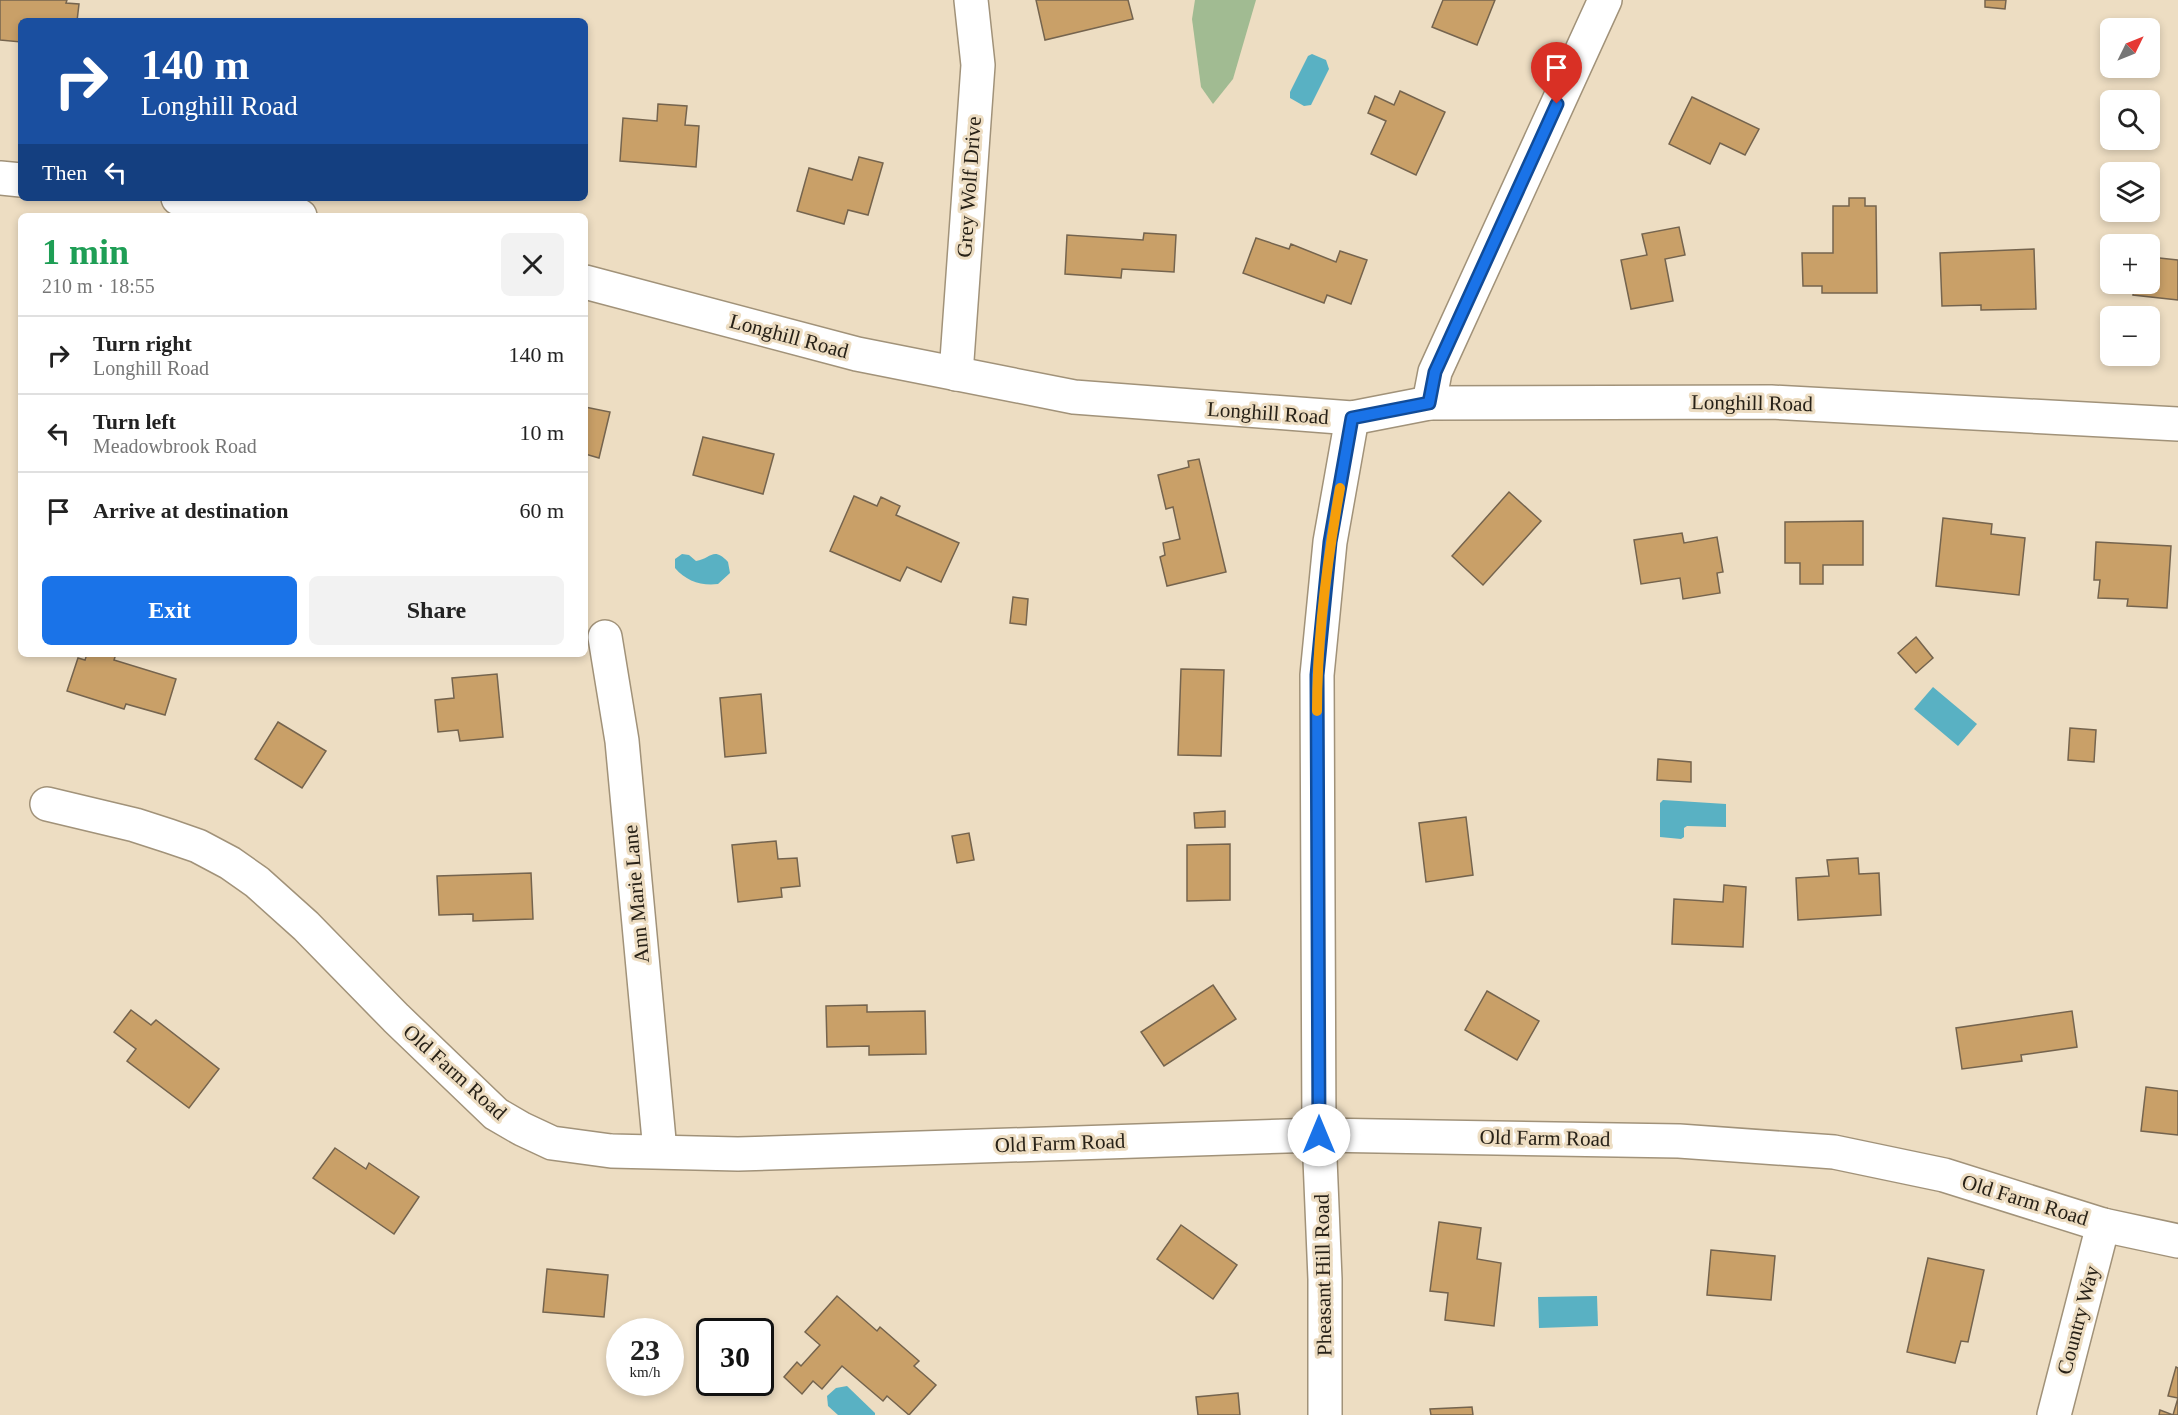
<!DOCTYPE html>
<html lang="en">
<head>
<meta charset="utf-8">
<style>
	:root { --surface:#fff; --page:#f2f2f2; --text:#222; --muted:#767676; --line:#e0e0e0; --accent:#1a73e8 }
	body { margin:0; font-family:"Times New Roman",serif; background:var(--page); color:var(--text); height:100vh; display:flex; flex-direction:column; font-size:22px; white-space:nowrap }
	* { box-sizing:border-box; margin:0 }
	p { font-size:20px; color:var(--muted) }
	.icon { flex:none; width:33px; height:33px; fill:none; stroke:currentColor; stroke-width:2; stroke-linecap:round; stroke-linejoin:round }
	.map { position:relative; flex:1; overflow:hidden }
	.drawer { position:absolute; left:18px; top:213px; width:570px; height:444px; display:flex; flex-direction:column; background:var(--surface); border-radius:9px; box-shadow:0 3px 9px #0003 }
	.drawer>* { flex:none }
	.top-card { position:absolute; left:18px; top:18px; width:570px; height:183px; border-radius:9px; box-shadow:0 3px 9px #0003; background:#1a4fa0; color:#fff; overflow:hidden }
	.needle { width:39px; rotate:47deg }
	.controls { position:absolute; left:2100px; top:18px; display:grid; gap:12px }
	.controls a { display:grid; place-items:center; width:60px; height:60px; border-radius:9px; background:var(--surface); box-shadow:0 3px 9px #0003; font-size:30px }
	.speed { position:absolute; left:606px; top:1318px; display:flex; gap:12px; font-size:30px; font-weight:700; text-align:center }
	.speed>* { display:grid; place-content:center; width:78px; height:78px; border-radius:50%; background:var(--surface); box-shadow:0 3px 9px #0003; line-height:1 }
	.speed small { font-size:15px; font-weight:400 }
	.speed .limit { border:3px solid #111; border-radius:9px; background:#fff; color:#111 }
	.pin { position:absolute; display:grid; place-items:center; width:51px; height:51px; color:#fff; margin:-62px -26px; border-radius:50% 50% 50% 0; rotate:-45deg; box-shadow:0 0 6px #0007 }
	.pin .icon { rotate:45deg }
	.me { position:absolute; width:66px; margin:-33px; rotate:0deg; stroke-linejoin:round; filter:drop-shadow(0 0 4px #0008) }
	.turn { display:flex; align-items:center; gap:21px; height:126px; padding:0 24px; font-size:27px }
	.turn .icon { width:78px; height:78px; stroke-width:2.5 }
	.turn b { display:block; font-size:42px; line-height:51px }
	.then { display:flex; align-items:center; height:57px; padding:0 24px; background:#0003; gap:12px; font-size:22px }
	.round { display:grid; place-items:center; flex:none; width:63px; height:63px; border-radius:9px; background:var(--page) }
	.summary { display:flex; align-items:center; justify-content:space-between; height:102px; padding:0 24px }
	h1 { font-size:36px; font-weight:800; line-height:45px; color:#1e9e55 }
	.button { display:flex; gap:12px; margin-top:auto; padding:12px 24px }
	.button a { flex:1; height:69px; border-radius:9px; background:var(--accent); color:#fff; font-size:24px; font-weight:800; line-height:69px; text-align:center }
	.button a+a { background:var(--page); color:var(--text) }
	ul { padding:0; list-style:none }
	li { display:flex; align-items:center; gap:18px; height:78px; padding:0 24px; border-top:2px solid var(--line) }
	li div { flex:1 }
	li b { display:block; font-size:22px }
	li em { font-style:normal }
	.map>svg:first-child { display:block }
	.green { fill:#a1bb92 }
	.water { fill:#59b1c3 }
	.building { fill:#c9a068; stroke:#75644e; stroke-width:1.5 }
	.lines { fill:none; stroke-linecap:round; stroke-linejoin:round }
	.minor-casing { stroke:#a19279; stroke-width:36 }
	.minor { stroke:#fff; stroke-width:33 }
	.route-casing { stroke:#114b97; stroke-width:15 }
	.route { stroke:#1a73e8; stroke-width:10 }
	.slow { stroke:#f59e0b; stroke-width:10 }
	.labels { text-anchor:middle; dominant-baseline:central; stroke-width:6; stroke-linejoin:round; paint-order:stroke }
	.street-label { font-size:21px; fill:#272117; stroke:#edddc2 }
</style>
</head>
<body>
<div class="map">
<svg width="2178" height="1415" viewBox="0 0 2178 1415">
	<rect width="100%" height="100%" fill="#edddc2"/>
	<polygon class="green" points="1195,0 1256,0 1233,79 1213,104 1201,87 1192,19"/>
	<g class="water">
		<polygon points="1312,54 1326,60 1329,69 1311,105 1304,106 1290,98 1290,92 1308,56"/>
		<path d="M682 554 689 555 696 561C711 559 713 546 728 562L730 573 718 584C701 586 686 581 675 568V559Z"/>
		<polygon points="1933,687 1977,724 1958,746 1914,709"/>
		<polygon points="1663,800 1726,804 1726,827 1687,826 1684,828 1684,837 1681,839 1660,837 1660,803"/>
		<polygon points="1597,1296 1598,1326 1539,1328 1538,1297"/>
		<polygon points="847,1386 875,1413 875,1415 838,1415 828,1406 827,1396 836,1388"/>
	</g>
	<g class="building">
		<polygon points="0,0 67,0 66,3 79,4 77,21 21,21 21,42 0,40"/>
		<polygon points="1036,0 1128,0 1133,19 1045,40"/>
		<polygon points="1443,0 1495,0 1477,45 1432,27"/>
		<polygon points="1985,0 2006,0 2005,9 1985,7"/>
		<polygon points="1400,91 1445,112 1416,175 1371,154 1386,121 1368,113 1375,96 1394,105"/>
		<polygon points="1692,97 1759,129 1745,155 1720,143 1710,164 1669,144"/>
		<polygon points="658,104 687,106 685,125 699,126 696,167 620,161 623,118 657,121"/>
		<polygon points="859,157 883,163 868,215 848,210 844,224 797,211 809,168 852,180"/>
		<polygon points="1849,198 1865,198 1865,206 1876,206 1877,293 1822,293 1822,286 1803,286 1802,253 1833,253 1833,206 1849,206"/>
		<polygon points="1679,227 1685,255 1665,259 1673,301 1631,309 1621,260 1647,255 1642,234"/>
		<polygon points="1144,233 1176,235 1174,272 1122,269 1121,278 1065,274 1067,235 1143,240"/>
		<polygon points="1256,238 1289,249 1291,244 1336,262 1340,251 1367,260 1351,304 1327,295 1324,303 1243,273"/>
		<polygon points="2034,249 2036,309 1981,310 1981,305 1942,306 1940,253"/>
		<polygon points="2150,257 2178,260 2178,300 2133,295 2134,284 2150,284"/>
		<polygon points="585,407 610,412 599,458 585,454"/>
		<polygon points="703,437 774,454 763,494 693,475"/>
		<polygon points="1199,459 1226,572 1167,586 1160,557 1165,555 1163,543 1180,539 1173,507 1166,509 1158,475 1189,467 1188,461"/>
		<polygon points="1509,492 1541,521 1483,585 1452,556"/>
		<polygon points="854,496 877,506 881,497 900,506 896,515 959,543 941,582 907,567 900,581 830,551"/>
		<polygon points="1943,518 1992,524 1991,534 2025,538 2019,595 1936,586"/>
		<polygon points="1863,521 1863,565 1823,565 1823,584 1800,584 1800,563 1785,563 1785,522"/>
		<polygon points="1682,533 1684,543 1717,537 1723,572 1717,573 1720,593 1683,599 1680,578 1641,584 1634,540"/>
		<polygon points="2096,542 2171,546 2167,608 2127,606 2128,599 2098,598 2100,580 2094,580"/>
		<polygon points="1013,597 1028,599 1026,625 1010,623"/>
		<polygon points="1916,637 1933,658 1916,673 1898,653"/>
		<polygon points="87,654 116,654 114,660 176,679 165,715 126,704 124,709 67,691 78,658 85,660"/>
		<polygon points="1181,669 1224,670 1221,756 1178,755"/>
		<polygon points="497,674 503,737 460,741 458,730 438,732 435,700 454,698 452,678"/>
		<polygon points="761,694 766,753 725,757 720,698"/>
		<polygon points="278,722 326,751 302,788 255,759"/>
		<polygon points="2070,728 2096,730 2094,762 2068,760"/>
		<polygon points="1658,759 1691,762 1691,782 1657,780"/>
		<polygon points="1225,811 1225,827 1195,828 1194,813"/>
		<polygon points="1466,817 1473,875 1426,882 1419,823"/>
		<polygon points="969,833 974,860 957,863 952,836"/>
		<polygon points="776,841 778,859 797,858 800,886 781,888 782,897 738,902 732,845"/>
		<polygon points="1230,844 1230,900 1187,901 1187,845"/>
		<polygon points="1858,858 1859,874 1879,873 1881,915 1798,920 1796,878 1829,876 1827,860"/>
		<polygon points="531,873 533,919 473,921 473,914 439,915 437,876"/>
		<polygon points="1724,885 1746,887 1743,947 1672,944 1674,899 1723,902"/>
		<polygon points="1213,985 1236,1019 1164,1066 1141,1032"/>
		<polygon points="1487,991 1539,1021 1517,1060 1465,1030"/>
		<polygon points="867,1005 867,1012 925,1011 926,1054 869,1055 869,1046 827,1047 826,1006"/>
		<polygon points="131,1010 151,1025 156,1020 219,1069 189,1108 127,1061 136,1049 114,1032"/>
		<polygon points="2072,1011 2077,1047 2021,1055 2022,1061 1962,1069 1956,1028"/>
		<polygon points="2146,1087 2178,1091 2178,1135 2141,1131"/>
		<polygon points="335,1148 366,1169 369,1163 419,1197 394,1234 313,1178"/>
		<polygon points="1439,1222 1481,1228 1477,1259 1501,1263 1494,1326 1445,1320 1448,1293 1430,1291"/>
		<polygon points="1181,1225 1237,1265 1213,1299 1157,1259"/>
		<polygon points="1711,1250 1775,1256 1771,1300 1707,1295"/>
		<polygon points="1928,1258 1984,1270 1968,1342 1961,1341 1955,1363 1907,1352"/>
		<polygon points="547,1269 608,1275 604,1317 543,1312"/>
		<polygon points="837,1296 877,1331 880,1327 919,1361 914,1366 936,1385 909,1415 887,1396 883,1401 842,1366 822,1389 813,1381 802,1394 784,1377 797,1362 801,1366 820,1345 805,1332"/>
		<polygon points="2176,1367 2178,1368 2178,1415 2159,1415 2160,1410 2173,1415 2178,1398 2168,1396"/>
		<polygon points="1238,1393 1240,1415 1198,1415 1196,1397"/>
		<polygon points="1472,1407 1473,1415 1431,1415 1430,1409"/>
	</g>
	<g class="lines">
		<defs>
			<g id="minor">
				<polyline points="0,178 21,180"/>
				<polyline points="178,198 262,208 300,216"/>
				<polyline points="585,282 857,354 1074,397 1352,418 1429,403 1771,402 2178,424"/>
				<polyline points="956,374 978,65 971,0"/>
				<polyline points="1429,403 1435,372 1605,0"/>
				<polyline points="605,637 622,741 660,1151"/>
				<polyline points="47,804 135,825 169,836 198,846 230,863 257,882 306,926 396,1018 496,1114 522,1129 552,1143 611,1151 738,1154 1319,1135 1679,1141 1834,1152 1944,1175 2103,1225 2178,1241"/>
				<polyline points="1325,1415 1325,1279 1319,1135 1317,675 1330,542 1352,418"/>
				<polyline points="2054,1415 2103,1225"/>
			</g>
		</defs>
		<use href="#minor" class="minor-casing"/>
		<use href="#minor" class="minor"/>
	</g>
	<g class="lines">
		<defs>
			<polyline id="route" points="1319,1135 1317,675 1330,542 1352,418 1429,403 1435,372 1557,104"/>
		</defs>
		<use href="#route" class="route-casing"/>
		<use href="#route" class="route"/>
		<path class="slow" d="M1317 711C1317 637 1327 561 1340 488"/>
	</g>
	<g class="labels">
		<g class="street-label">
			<text transform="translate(969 187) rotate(-86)">Grey Wolf Drive</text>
			<text transform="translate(789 336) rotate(15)">Longhill Road</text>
			<text transform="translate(1752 403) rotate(1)">Longhill Road</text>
			<text transform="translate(1268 413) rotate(4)">Longhill Road</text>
			<text transform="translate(636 894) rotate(-95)">Ann Marie Lane</text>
			<text transform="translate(455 1072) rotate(42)">Old Farm Road</text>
			<text transform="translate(1545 1138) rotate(1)">Old Farm Road</text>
			<text transform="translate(1060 1143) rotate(-2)">Old Farm Road</text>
			<text transform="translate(2025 1200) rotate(17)">Old Farm Road</text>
			<text transform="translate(1323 1275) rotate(-91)">Pheasant Hill Road</text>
			<text transform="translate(2078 1320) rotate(-75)">Country Way</text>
		</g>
	</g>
</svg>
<div class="controls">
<a><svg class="needle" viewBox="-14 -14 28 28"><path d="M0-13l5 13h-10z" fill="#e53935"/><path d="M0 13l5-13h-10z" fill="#767676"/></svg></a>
<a><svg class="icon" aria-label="search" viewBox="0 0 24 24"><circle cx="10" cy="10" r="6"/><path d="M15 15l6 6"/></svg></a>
<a><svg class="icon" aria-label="layers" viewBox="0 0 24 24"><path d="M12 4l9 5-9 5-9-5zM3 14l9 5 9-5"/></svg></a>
<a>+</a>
<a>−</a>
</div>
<div class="speed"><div>23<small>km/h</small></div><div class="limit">30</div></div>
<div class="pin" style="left:1557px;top:104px;background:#d93025"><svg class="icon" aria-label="arrive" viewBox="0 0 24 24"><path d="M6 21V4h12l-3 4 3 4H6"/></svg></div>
<svg class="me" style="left:1319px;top:1135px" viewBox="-20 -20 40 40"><circle r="19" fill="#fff"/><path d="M0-13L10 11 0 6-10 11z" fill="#1a73e8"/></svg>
<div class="top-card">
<div class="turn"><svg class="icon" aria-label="right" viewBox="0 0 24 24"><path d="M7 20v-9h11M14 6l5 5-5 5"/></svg><div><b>140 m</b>Longhill Road</div></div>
<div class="then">Then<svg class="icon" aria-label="left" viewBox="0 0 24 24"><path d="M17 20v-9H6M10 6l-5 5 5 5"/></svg></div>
</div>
<section class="drawer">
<div class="summary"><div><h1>1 min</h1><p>210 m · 18:55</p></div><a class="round"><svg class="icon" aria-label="close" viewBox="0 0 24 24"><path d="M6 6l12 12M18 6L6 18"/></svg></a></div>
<ul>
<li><svg class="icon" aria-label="right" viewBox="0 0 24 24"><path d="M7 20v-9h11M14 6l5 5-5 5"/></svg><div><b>Turn right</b><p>Longhill Road</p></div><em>140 m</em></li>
<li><svg class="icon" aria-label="left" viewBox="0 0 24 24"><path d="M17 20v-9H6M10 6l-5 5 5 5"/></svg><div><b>Turn left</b><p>Meadowbrook Road</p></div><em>10 m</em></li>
<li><svg class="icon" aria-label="arrive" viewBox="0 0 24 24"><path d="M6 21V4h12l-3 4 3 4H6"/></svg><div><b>Arrive at destination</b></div><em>60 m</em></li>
</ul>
<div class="button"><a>Exit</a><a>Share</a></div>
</section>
</div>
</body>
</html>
